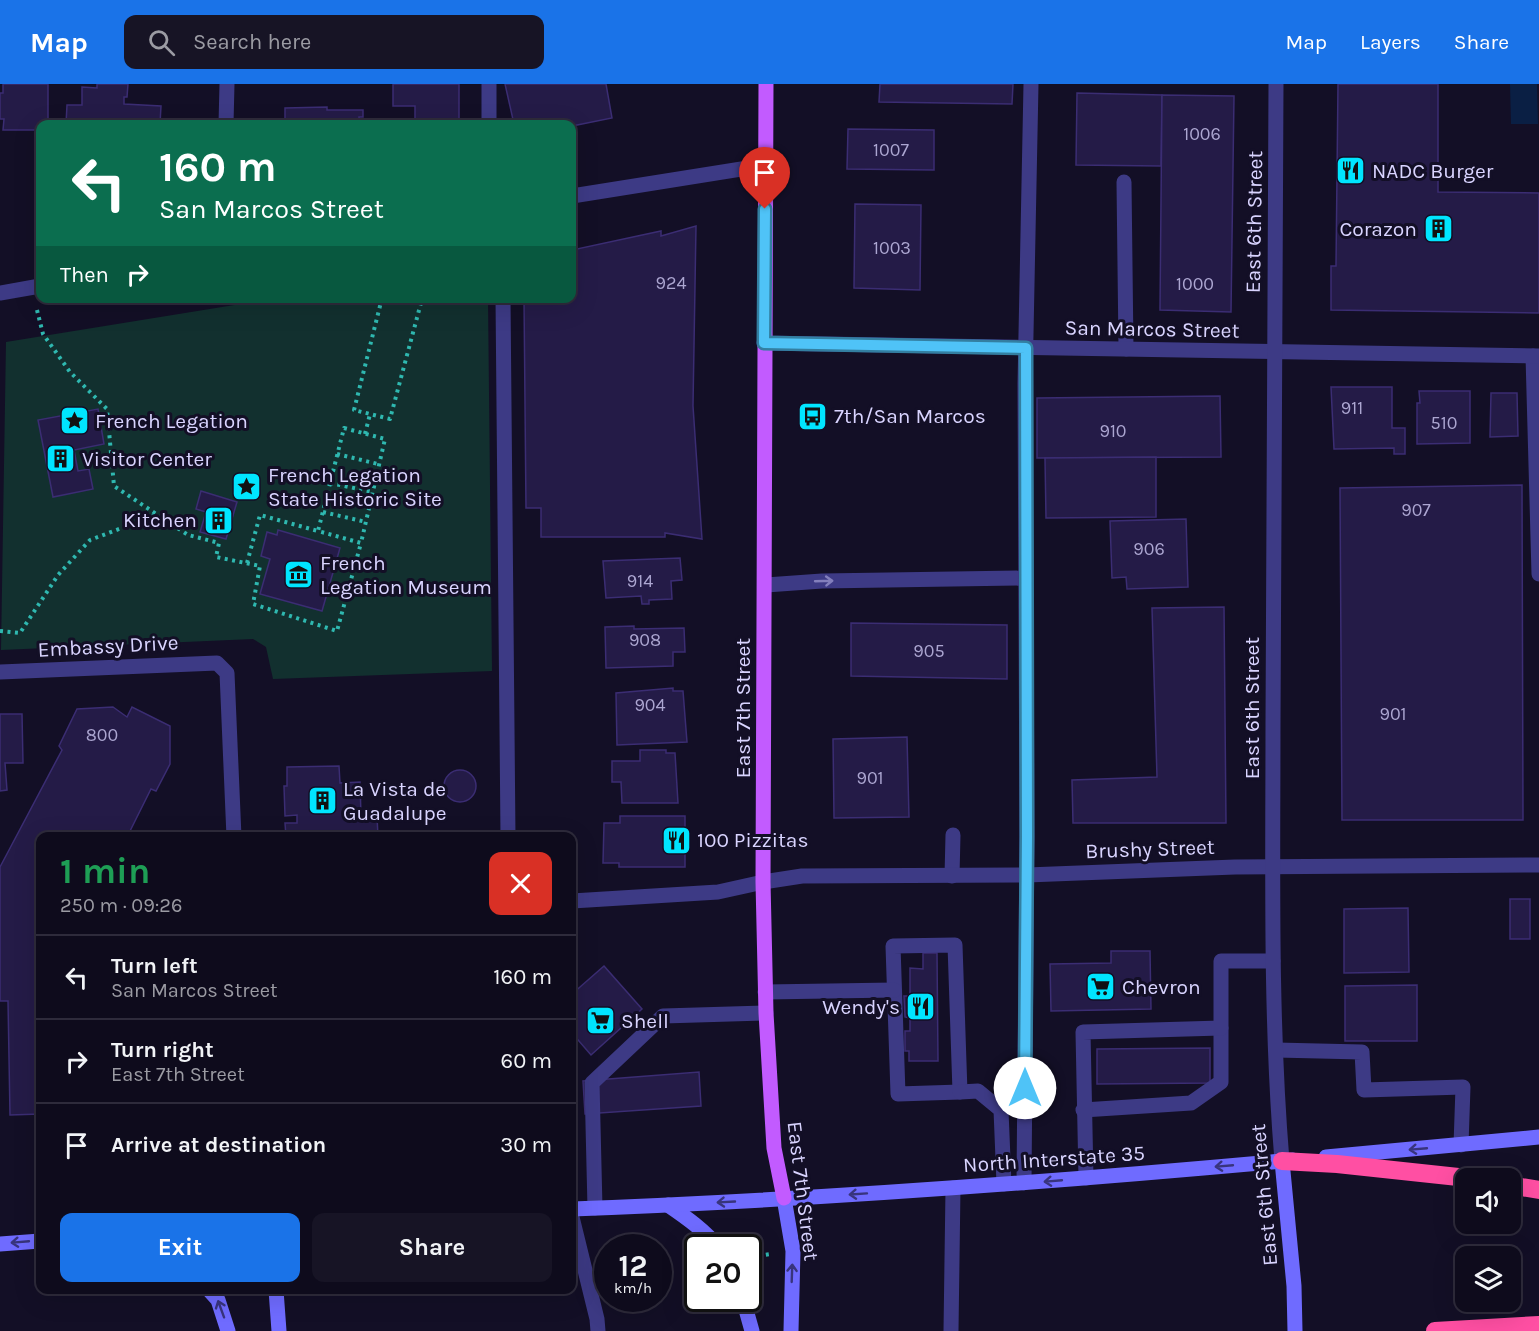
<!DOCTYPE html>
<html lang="en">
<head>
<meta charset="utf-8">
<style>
	:root { --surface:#0e0b1c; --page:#171425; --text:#f1f3f6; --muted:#9b9ba3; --line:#2e2b3b; --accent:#1a73e8 }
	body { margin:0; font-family:Karla,sans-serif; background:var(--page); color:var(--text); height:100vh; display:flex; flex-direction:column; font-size:22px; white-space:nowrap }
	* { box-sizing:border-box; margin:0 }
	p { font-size:20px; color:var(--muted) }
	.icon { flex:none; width:33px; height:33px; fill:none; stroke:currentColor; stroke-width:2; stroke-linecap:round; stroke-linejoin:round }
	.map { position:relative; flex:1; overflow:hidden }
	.side { position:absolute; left:36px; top:748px; width:540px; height:462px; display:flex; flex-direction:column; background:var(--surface); border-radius:12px; box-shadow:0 6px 24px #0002,0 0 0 2px var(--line) }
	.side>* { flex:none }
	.top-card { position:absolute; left:36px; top:36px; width:540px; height:183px; border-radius:12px; box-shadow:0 6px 24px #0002,0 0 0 2px var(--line); background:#0b6e4f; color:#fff; overflow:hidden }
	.buttons { position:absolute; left:1455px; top:1084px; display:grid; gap:12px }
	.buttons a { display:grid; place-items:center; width:66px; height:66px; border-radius:12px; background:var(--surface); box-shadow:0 6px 24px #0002,0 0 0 2px var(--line); font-size:30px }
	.speed { position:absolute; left:594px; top:1150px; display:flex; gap:12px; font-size:30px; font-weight:700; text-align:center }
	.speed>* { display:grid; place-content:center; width:78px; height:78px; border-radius:50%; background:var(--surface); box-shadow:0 6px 24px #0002,0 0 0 2px var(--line); line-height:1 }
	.speed small { font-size:15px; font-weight:400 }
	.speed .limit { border:3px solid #111; border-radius:9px; background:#fff; color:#111 }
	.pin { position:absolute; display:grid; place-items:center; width:51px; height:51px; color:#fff; margin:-62px -26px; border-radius:50% 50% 50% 0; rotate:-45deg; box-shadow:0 0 6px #0007 }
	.pin .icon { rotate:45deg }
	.me { position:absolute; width:66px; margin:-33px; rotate:0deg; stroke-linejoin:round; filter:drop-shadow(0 0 4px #0008) }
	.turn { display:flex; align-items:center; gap:21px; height:126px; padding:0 24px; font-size:27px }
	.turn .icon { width:78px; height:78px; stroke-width:2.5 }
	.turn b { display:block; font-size:42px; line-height:51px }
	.then { display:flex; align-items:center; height:57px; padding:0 24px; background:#0003; gap:12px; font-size:22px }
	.round { display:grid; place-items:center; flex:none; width:63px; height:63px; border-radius:12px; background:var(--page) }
	.summary { display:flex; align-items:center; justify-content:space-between; height:102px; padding:0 24px }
	h1 { font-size:36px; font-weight:700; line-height:45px; color:#1e9e55 }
	.action { display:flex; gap:12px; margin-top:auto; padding:12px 24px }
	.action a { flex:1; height:69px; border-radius:12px; background:var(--accent); color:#fff; font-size:24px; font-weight:700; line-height:69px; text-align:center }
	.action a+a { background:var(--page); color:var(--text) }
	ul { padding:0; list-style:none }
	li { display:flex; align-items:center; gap:18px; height:84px; padding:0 24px; border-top:2px solid var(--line) }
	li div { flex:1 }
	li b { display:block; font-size:22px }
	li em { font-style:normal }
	header { display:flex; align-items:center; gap:36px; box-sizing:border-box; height:84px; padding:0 30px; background:var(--accent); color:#fff }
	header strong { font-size:28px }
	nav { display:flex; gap:33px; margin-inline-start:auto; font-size:21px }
	.search { width:420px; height:54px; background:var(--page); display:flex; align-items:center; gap:15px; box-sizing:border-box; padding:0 21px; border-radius:12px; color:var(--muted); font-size:22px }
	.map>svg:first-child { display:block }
	.green { fill:#12302f }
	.water { fill:#0a1f44 }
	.building { fill:#241b47; stroke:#3b2d73; stroke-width:1.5 }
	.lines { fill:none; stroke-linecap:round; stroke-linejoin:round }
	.path { stroke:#2fb8b0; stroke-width:4; stroke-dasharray:3 4.5; stroke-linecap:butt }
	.service { stroke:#3d3a85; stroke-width:15 }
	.minor { stroke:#3d3a85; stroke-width:15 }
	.tertiary { stroke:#3d3a85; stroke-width:15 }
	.secondary { stroke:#6f6bff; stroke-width:15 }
	.primary { stroke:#c25bff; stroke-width:15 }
	.motorway { stroke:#ff4fa3; stroke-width:18 }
	.oneway { stroke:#837fbc }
	.oneway2 { stroke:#38347d }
	.route-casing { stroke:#337fa1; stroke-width:15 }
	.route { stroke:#4fc3f7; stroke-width:10 }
	.labels { text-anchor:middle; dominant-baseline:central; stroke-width:6; stroke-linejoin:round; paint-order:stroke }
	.number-label { font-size:18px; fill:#aca6d1 }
	.poi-label { font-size:21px; fill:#d9d4ff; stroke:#130f26; text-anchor:start }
	.street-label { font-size:21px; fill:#d9d4ff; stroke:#130f26 }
</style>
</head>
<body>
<header>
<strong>Map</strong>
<div class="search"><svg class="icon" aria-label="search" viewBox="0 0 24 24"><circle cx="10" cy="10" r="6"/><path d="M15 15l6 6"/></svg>Search here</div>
<nav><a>Map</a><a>Layers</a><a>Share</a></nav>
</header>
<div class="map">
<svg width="1539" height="1247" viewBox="0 0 1539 1247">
	<rect width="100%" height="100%" fill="#130f26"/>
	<polygon class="green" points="272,215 488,215 492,587 273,595 266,563 253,555 1,566 6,258"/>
	<polygon class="water" points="1510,0 1537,0 1538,40 1511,40"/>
	<g class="building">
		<polygon points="3,0 48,0 48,40 40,40 40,46 3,46 4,35 0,35 0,9 3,9"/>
		<polygon points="97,0 128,0 127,13 124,13 124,20 161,22 160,40 66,40 67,21 82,21 82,3 97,4"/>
		<polygon points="393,0 459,0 459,40 415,40 415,22 393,22"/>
		<polygon points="505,0 606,0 612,34 572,42 572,40 514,40"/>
		<polygon points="880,0 1013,0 1012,20 879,18"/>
		<polygon points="1338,0 1438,0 1438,108 1539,109 1539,229 1331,226 1331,182 1336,182"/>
		<polygon points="1077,9 1162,11 1161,82 1076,81"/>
		<polygon points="1162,11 1234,12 1231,228 1160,226"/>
		<polygon points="327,23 327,26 363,26 363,33 359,33 359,40 285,40 285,24"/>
		<polygon points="848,45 934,46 934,86 847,85"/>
		<polygon points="855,120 921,121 920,206 854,204"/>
		<polygon points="696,142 693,322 702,455 665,449 665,453 541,453 541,424 526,424 524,214 572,214 572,166 661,147 661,152"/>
		<polygon points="1331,303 1392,303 1392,344 1405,344 1405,370 1394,370 1394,364 1334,365"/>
		<polygon points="1419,307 1470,307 1470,359 1417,360 1417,319 1420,319"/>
		<polygon points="1491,309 1517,309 1518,352 1490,353"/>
		<polygon points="1220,312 1221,373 1037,374 1037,314"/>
		<polygon points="98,325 104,360 74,366 78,387 89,385 93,405 53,413 38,336"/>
		<polygon points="1156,373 1156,433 1046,434 1045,374"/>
		<polygon points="1522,401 1523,736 1342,736 1340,404"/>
		<polygon points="201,407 237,418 226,455 200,448 206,428 196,425"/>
		<polygon points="1186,435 1188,503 1127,505 1126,493 1112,494 1110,437"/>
		<polygon points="278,446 340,464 322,527 260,510 270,475 261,472 267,448 277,451"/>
		<polygon points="680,474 682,496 671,497 672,515 649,516 649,520 642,520 641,512 606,514 603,477"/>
		<polygon points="1224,523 1226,739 1073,739 1072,696 1157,693 1152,524"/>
		<polygon points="851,539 1007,541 1007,595 851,592"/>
		<polygon points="634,542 634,545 684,544 685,568 673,568 673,582 606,584 605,543"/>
		<polygon points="673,604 673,607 683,607 687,658 617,661 616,609"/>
		<polygon points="113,623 127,633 132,623 170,642 170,680 156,707 151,705 127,753 40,753 40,1030 10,1031 8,917 0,917 0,783 62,666 59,662 77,625"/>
		<polygon points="0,630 22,630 23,679 5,679 7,706 0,707"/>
		<polygon points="907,653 909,733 834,734 833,655"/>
		<polygon points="640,666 666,666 666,669 675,669 678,719 622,719 621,698 612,698 612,677 640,677"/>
		<polygon points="339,682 340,699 360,698 361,732 377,732 378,753 286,753 285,739 297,739 297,731 285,732 284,702 287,702 287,683"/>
		<circle cx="460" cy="702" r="16"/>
		<polygon points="620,732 685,732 685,783 619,783 619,779 603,779 604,739 620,739"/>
		<polygon points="486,748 486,753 411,753 411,751"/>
		<rect x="1510" y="815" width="20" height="40"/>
		<polygon points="1408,824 1409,888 1344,889 1344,825"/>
		<polygon points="1111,867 1150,867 1151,925 1051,927 1050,880 1111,879"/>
		<polygon points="923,869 937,869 938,977 909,977 909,967 905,967 905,947 910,947 910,934 905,933 904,912 910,912 910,884 923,885"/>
		<polygon points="604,882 642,925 591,971 572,949 572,910"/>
		<polygon points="1417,901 1417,957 1345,957 1345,902"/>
		<polygon points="1210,964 1210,999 1097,1000 1097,965"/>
		<polygon points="699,988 701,1022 585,1030 583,997"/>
	</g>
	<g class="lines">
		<g class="path">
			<polyline points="382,214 354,326 390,335 422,215 419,214"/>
			<polyline points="37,226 43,250 70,288 107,325 114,402 188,451 219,459 216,473 260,482 253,520 337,547 361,459"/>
			<polygon points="344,344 385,355 361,459 318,447"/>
			<polyline points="365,350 370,330"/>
			<polyline points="337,370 378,380"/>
			<polyline points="330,399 373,408"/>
			<polyline points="323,428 366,438"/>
			<polyline points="247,479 260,431 318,447"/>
			<polyline points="0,547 20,549 58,491 90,456 156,431"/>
			<polyline points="755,1156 760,1172"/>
			<polyline points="751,1173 771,1170"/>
		</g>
		<g class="service">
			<polyline points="489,0 489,40"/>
			<polyline points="1124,98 1126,265"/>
			<polyline points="503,214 508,753"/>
			<polyline points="1533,272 1539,490"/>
			<polyline points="766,501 822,497 1025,494"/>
			<polyline points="952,792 953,751"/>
			<polyline points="572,817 718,808 763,798"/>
			<polygon points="955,861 960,1008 898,1010 893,862"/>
			<polyline points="765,908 894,906"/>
			<polyline points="1276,966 1362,968 1364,1006 1463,1003 1461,1061"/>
			<polyline points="960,1008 978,1007 1001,1026 1004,1100"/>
			<polyline points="1083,1026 1191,1019 1221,998 1221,944"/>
			<polyline points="1086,1094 1083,948 1221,944 1221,877 1273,877"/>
			<polyline points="1024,1099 1027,752 1025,300 1031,0"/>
			<polyline points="595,1124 592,999 663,932 766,929"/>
			<polyline points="572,1133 597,1235 598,1247"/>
			<polyline points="951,1247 953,1104"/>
		</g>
		<g class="minor">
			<polyline points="226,40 227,0"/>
			<polyline points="572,112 766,81"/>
			<polyline points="0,209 40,202"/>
			<polyline points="764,259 1539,272"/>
			<polyline points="0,588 217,579 227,589 234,753"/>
			<polyline points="763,798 802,792 1027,791 1235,783 1539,781"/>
		</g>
		<path class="tertiary" d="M1276 0C1273 213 1273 426 1273 639 1273 785 1270 932 1282 1077"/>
		<g class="secondary">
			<polyline points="1326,1073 1539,1053"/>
			<polyline points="1282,1077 1294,1202 1295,1247"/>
			<polyline points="784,1114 793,1167 791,1247"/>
			<path d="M668 1121C687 1134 704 1146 719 1164"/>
			<path d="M572 1125C812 1116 1053 1098 1293 1076"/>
			<polyline points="0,1160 40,1157"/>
			<polyline points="209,1206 218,1216 228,1247"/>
			<polyline points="276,1206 279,1247"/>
			<polyline points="743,1215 752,1247"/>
		</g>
		<polyline class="primary" points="766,0 763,798 766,929 774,1064 784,1114"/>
		<g class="motorway">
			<polyline points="1282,1077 1337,1080 1477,1095"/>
			<polyline points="1510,1101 1539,1106"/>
			<polyline points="1435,1247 1539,1241"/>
		</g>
	</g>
	<defs><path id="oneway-shaft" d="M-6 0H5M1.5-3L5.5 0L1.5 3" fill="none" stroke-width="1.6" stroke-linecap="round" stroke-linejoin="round" transform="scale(1.5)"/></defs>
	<use class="oneway" href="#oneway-shaft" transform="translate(824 497) rotate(-2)"/>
	<g class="oneway2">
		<use href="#oneway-shaft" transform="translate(1418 1065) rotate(175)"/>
		<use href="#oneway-shaft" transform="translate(1224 1082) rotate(175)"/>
		<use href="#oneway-shaft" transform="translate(1053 1097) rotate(175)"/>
		<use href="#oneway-shaft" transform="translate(858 1110) rotate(176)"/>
		<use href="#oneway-shaft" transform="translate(726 1118) rotate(177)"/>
		<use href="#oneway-shaft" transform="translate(20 1158) rotate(175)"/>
		<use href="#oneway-shaft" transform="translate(792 1189) rotate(-88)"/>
		<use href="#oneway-shaft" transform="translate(221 1225) rotate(-110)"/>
	</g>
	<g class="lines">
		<defs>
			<polyline id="route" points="765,125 764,259 1026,264 1027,752 1025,1004"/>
		</defs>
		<use href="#route" class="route-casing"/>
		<use href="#route" class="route"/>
	</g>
	<defs>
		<symbol id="restaurant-square" viewBox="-11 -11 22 22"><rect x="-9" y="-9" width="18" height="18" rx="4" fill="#00e5ff" stroke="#130f26"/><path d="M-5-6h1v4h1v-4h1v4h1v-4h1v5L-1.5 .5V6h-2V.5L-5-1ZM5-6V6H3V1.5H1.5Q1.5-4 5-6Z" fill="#111"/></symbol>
		<symbol id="building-square" viewBox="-11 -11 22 22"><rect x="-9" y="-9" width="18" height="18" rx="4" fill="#00e5ff" stroke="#130f26"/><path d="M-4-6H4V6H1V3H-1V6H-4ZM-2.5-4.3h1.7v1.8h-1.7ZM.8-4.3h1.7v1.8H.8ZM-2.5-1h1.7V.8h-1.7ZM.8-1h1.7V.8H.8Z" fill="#111"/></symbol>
		<symbol id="bus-square" viewBox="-11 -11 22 22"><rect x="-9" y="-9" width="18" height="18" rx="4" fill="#00e5ff" stroke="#130f26"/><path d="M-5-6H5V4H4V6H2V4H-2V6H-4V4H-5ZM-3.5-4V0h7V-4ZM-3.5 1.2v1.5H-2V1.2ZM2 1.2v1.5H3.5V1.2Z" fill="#111"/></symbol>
		<symbol id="sight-square" viewBox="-11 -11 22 22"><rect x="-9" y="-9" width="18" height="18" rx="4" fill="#00e5ff" stroke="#130f26"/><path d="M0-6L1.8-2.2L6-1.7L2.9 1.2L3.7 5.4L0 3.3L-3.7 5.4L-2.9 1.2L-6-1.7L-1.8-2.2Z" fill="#111"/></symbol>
		<symbol id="museum-square" viewBox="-11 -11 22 22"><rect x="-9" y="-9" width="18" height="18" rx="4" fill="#00e5ff" stroke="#130f26"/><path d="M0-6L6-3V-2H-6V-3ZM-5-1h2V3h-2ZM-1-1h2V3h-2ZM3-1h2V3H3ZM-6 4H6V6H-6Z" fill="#111"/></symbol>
		<symbol id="supermarket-square" viewBox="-11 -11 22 22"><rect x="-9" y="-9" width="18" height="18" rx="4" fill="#00e5ff" stroke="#130f26"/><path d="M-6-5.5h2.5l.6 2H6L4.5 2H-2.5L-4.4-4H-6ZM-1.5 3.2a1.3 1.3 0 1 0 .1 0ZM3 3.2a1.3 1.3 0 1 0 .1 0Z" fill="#111"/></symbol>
	</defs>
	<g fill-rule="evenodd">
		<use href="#restaurant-square" x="1334" y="70" width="33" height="33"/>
		<use href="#building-square" x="1422" y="128" width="33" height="33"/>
		<use href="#bus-square" x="796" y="316" width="33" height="33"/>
		<use href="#sight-square" x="58" y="320" width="33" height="33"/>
		<use href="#building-square" x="44" y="358" width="33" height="33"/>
		<use href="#sight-square" x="230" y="386" width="33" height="33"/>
		<use href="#building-square" x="202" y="420" width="33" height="33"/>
		<use href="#museum-square" x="282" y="474" width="33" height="33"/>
		<use href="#building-square" x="306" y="700" width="33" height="33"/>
		<use href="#restaurant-square" x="660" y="740" width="33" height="33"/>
		<use href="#supermarket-square" x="1084" y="886" width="33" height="33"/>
		<use href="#restaurant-square" x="904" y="906" width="33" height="33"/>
		<use href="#supermarket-square" x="584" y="920" width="33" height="33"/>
	</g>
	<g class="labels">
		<g class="number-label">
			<text x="1202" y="50">1006</text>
			<text x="891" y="66">1007</text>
			<text x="892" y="164">1003</text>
			<text x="671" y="199">924</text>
			<text x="1195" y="200">1000</text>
			<text x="1352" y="324">911</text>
			<text x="1444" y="339">510</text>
			<text x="1113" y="347">910</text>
			<text x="1416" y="426">907</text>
			<text x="1149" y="465">906</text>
			<text x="640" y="497">914</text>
			<text x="645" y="556">908</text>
			<text x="929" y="567">905</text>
			<text x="650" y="621">904</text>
			<text x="1393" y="630">901</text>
			<text x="102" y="651">800</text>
			<text x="870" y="694">901</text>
		</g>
		<g class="poi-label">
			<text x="1372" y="87">NADC Burger</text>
			<text x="1417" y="145" text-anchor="end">Corazon</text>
			<text x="834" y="332">7th/San Marcos</text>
			<text x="95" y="337">French Legation</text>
			<text x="82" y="375">Visitor Center</text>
			<text x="268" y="391">French Legation<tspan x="268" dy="24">State Historic Site</tspan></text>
			<text x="197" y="436" text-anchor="end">Kitchen</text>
			<text x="320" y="479">French<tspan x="320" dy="24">Legation Museum</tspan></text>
			<text x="343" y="705">La Vista de<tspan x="343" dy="24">Guadalupe</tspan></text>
			<text x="697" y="756">100 Pizzitas</text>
			<text x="1122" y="903">Chevron</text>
			<text x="900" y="923" text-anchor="end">Wendy's</text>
			<text x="621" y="937">Shell</text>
		</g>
		<g class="street-label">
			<text transform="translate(1254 138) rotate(-89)">East 6th Street</text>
			<text transform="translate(1152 245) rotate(1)">San Marcos Street</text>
			<text transform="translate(108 562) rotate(-3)">Embassy Drive</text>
			<text transform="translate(743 624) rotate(-90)">East 7th Street</text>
			<text transform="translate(1252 624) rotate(-90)">East 6th Street</text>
			<text transform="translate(1150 765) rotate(-2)">Brushy Street</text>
			<text transform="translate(1054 1075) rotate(-4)">North Interstate 35</text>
			<text transform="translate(803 1107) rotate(83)">East 7th Street</text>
			<text transform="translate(1264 1111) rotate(-95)">East 6th Street</text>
		</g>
	</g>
</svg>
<div class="buttons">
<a><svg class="icon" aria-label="sound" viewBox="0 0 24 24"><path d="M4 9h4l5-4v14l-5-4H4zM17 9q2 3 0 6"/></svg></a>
<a><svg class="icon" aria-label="layers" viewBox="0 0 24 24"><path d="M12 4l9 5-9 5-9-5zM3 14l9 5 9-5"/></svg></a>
</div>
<div class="speed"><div>12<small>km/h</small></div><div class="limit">20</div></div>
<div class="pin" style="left:765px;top:125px;background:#d93025"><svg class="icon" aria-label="arrive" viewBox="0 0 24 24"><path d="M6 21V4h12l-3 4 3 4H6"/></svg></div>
<svg class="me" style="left:1025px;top:1004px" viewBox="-20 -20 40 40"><circle r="19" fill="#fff"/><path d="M0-13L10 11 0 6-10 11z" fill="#4fc3f7"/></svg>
<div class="top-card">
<div class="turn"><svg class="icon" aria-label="left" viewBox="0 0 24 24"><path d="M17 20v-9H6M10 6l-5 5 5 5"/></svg><div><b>160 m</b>San Marcos Street</div></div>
<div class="then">Then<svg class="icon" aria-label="right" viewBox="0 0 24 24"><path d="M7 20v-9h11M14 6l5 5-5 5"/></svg></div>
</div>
<section class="side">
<div class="summary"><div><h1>1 min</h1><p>250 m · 09:26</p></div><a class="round" style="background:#d93025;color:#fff"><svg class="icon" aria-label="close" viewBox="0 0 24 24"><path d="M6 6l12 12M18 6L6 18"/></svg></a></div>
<ul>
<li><svg class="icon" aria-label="left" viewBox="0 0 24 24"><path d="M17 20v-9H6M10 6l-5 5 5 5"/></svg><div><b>Turn left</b><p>San Marcos Street</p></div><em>160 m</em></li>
<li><svg class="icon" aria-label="right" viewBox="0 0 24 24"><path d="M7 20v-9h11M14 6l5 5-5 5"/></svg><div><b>Turn right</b><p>East 7th Street</p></div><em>60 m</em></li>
<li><svg class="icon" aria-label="arrive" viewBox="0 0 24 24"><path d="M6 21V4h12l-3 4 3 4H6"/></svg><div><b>Arrive at destination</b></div><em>30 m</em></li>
</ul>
<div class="action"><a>Exit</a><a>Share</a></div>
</section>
</div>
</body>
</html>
